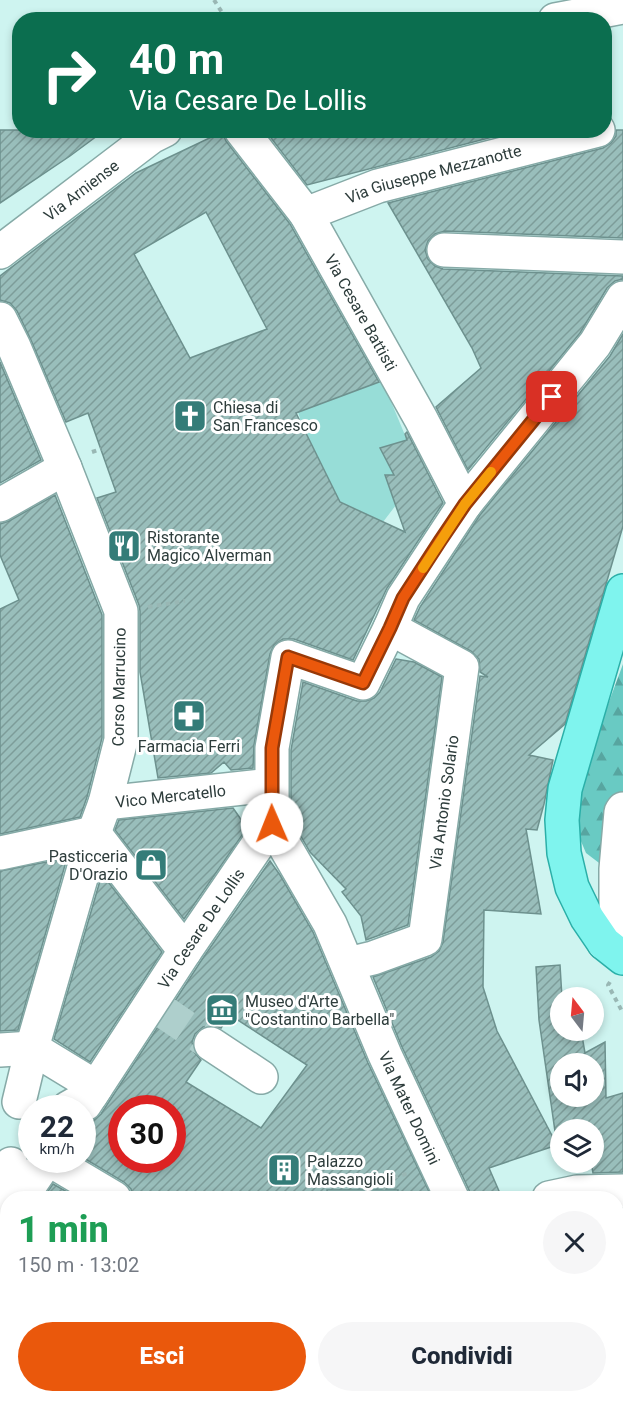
<!DOCTYPE html>
<html lang="it">
<head>
<meta charset="utf-8">
<style>
	:root { --surface:#fff; --page:#f6f6f7; --text:#1f2937; --muted:#747a83; --accent:#ea580c }
	body { margin:0; font-family:Roboto,sans-serif; background:var(--page); color:var(--text); height:100vh; display:flex; flex-direction:column; font-size:22px; white-space:nowrap }
	* { box-sizing:border-box; margin:0 }
	p { font-size:20px; color:var(--muted) }
	.icon { flex:none; width:33px; height:33px; fill:none; stroke:currentColor; stroke-width:2; stroke-linecap:round; stroke-linejoin:round }
	.map { position:relative; flex:1; overflow:hidden }
	.side { position:absolute; left:0px; top:1191px; width:624px; height:212px; display:flex; flex-direction:column; background:var(--surface); border-radius:24px 24px 0 0; box-shadow:0 3px 9px #0003 }
	.side>* { flex:none }
	.banner { position:absolute; left:12px; top:12px; width:600px; height:126px; border-radius:24px; box-shadow:0 3px 9px #0003; background:#0b6e4f; color:#fff; overflow:hidden }
	.needle { width:39px; rotate:344deg }
	.tools { position:absolute; left:550px; top:987px; display:grid; gap:12px }
	.tools a { display:grid; place-items:center; width:54px; height:54px; border-radius:50%; background:var(--surface); box-shadow:0 3px 9px #0003; font-size:30px }
	.speed { position:absolute; left:18px; top:1095px; display:flex; gap:12px; font-size:30px; font-weight:700; text-align:center }
	.speed>* { display:grid; place-content:center; width:78px; height:78px; border-radius:50%; background:var(--surface); box-shadow:0 3px 9px #0003; line-height:1 }
	.speed small { font-size:15px; font-weight:400 }
	.speed .limit { border:9px solid #d22; background:#fff; color:#111 }
	.pin { position:absolute; display:grid; place-items:center; width:51px; height:51px; color:#fff; margin:-26px; border-radius:12px; box-shadow:0 3px 9px #0006 }
	.me { position:absolute; width:66px; margin:-33px; rotate:359deg; stroke-linejoin:round; filter:drop-shadow(0 0 4px #0008) }
	.turn { display:flex; align-items:center; gap:21px; height:126px; padding:0 18px; font-size:27px }
	.turn .icon { width:78px; height:78px; stroke-width:2.5 }
	.turn b { display:block; font-size:42px; line-height:51px }
	.round { display:grid; place-items:center; flex:none; width:63px; height:63px; border-radius:32px; background:var(--page) }
	.summary { display:flex; align-items:center; justify-content:space-between; height:102px; padding:0 18px }
	h1 { font-size:36px; font-weight:800; line-height:45px; color:#1e9e55 }
	.button { display:flex; gap:12px; margin-top:auto; padding:12px 18px }
	.button a { flex:1; height:69px; border-radius:36px; background:var(--accent); color:#fff; font-size:24px; font-weight:800; line-height:69px; text-align:center }
	.button a+a { background:var(--page); color:var(--text) }
	.map>svg:first-child { display:block }
	.green { fill:#97ddd7 }
	.forest { fill:url(#forest-firs) }
	.building { fill:url(#building-hatch); stroke:#6d918e; stroke-width:1.5; fill-rule:evenodd }
	.lines { fill:none; stroke-linecap:round; stroke-linejoin:round }
	.minor-tunnel { stroke:#aecfcc; stroke-width:33; stroke-dasharray:33 16; stroke-linecap:butt }
	.minor-casing { stroke:#86aaa7; stroke-width:36 }
	.major-casing { stroke:#2bafa8; stroke-width:36 }
	.path { stroke:#99b7b4; stroke-width:4; stroke-dasharray:4.5 4.5; stroke-linecap:butt }
	.minor { stroke:#fff; stroke-width:33 }
	.major { stroke:#7ff4ee; stroke-width:33 }
	.route-casing { stroke:#983908; stroke-width:15 }
	.route { stroke:#ea580c; stroke-width:10 }
	.slow { stroke:#f59e0b; stroke-width:10 }
	.labels { text-anchor:middle; dominant-baseline:central; stroke-width:6; stroke-linejoin:round; paint-order:stroke }
	.street-label { font-size:16px; fill:#2e3d3c; stroke:#fff }
	.poi-label { font-size:16px; fill:#2e3d3c; stroke:#fff; text-anchor:start }
</style>
</head>
<body>
<div class="map">
<svg width="623" height="1402" viewBox="0 0 623 1402">
	<defs>
		<pattern id="forest-firs" width="22" height="20" patternUnits="userSpaceOnUse" patternTransform="scale(1.5)"><rect width="22" height="20" fill="#69cac3"/><path d="M5 1l3.5 6h-7zM16 11l3.5 6h-7z" fill="#57a5a0"/></pattern>
		<pattern id="building-hatch" width="6" height="6" patternUnits="userSpaceOnUse" patternTransform="scale(1.5)"><rect width="6" height="6" fill="#99bebb"/><path d="M-1 1l2-2M0 6l6-6M5 7l2-2" fill="none" stroke="#7d9c99"/></pattern>
	</defs>
	<rect width="100%" height="100%" fill="#cef4f0"/>
	<polygon class="green" points="382,380 407,440 380,448 394,475 386,475 396,505 383,522 340,502 302,425 298,412"/>
	<polygon class="forest" points="623,664 623,887 607,869 586,853 575,827 589,756"/>
	<g class="building">
		<polygon points="0,130 105,130 70,156 0,203"/>
		<polygon points="265,130 520,130 307,185"/>
		<polygon points="616,130 623,130 623,238 445,231 435,234 428,241 425,250 428,259 435,266 443,269 623,276 623,279 615,281 607,288 580,333 468,470 436,407 481,368 472,348 388,203 603,148 611,143 616,136"/>
		<path d="M222 132 226 141 290 224 379 382 296 413 340 502 405 532 385 475H394L380 448 407 440 405 434 407 432 443 503 387 588 353 660 294 639H283L274 645 270 654 254 745 253 768 231 770 224 762 211 773 158 778 140 672V611L139 605 97 498 116 492 88 413 66 422 31 340 17 311 10 303 0 300V276L136 173ZM206 212 267 329 190 358 134 254Z"/>
		<polygon points="623,334 623,526 565,724 529,755 553,760 544,804 537,830 526,829 541,914 484,910 483,987 497,1031 557,1145 489,1168 502,1198 471,1198 469,1190 402,1047 373,977 431,957 439,951 443,942 480,676 488,677 480,672 479,659 471,651 414,620 420,607 480,515 610,356"/>
		<polygon points="0,362 41,460 0,483"/>
		<polygon points="55,495 102,615 102,738 87,797 80,817 0,834 0,609 19,600 0,555 0,524 9,521"/>
		<polygon points="396,659 414,662 442,677 408,925 366,940 361,916 342,892 346,889 310,852 291,819 291,750 303,682 357,701 366,701 374,698 380,692"/>
		<polygon points="233,808 247,828 184,919 115,830 119,820"/>
		<polygon points="67,858 18,1030 0,1031 0,871"/>
		<path d="M270 861 280 875 313 932 368 1063 432 1198H397L398 1190H327L328 1198H133L131 1189 124 1182 82 1157V1125L84 1123 94 1120 101 1114 201 961ZM230 1015 307 1065 261 1128 186 1082 201 1060 194 1052 192 1042 195 1034 203 1027 213 1025 221 1028ZM122 1108H172V1160H122Z"/>
		<polygon points="102,874 162,952 90,1062 54,1039"/>
		<path d="M560 965 562 998 561 1030H581L585 1053 605 1042 606 1098 623 1093V1172L593 1173 591 1162H594V1130H561V1143L557 1145 539 1020 536 967ZM561 1064H594V1096H561Z"/>
		<polygon points="53,1184 78,1198 43,1198"/>
	</g>
	<g class="lines">
		<g class="minor-tunnel">
			<polyline points="158,1008 211,1044"/>
			<polyline points="0,1297 8,1299"/>
		</g>
		<defs>
			<g id="minor">
				<polyline points="555,20 623,7"/>
				<path id="s1" d="M241 130 306 214 421 419 465 504"/>
				<path id="s2" d="M306 214 378 186 598 130"/>
				<polyline points="444,250 623,257"/>
				<path id="s3" d="M0 252 151 137 165 130"/>
				<polyline points="0,319 14,347 65,468 121,611 121,740 105,803 94,833 32,1048 19,1102"/>
				<polyline points="0,505 65,468"/>
				<path id="s4" d="M105 803 271 785"/>
				<path id="s5" d="M272 824 330 924 385 1055 452 1198"/>
				<polyline points="94,833 185,951"/>
				<polyline points="0,853 94,833"/>
				<polyline points="604,943 616,919 616,869 621,812 623,809"/>
				<path id="s6" d="M348 964 373 958 425 939 462 667 390 628"/>
				<polyline points="211,1044 261,1077"/>
				<polyline points="0,1050 32,1048 96,1087 85,1104"/>
				<path id="s7" d="M68 1108 91 1095 185 951 272 824V748L288 657 363 683 390 628 403 598 465 504 595 344 623 298"/>
				<polyline points="50,1160 114,1198"/>
				<polyline points="21,1198 47,1160"/>
				<polyline points="549,1198 577,1192 623,1191"/>
				<polyline points="0,1212 11,1164"/>
				<polyline points="616,1342 623,1343"/>
				<polyline points="264,1395 265,1402"/>
				<polyline points="376,1395 377,1402"/>
				<polyline points="532,1395 533,1402"/>
			</g>
			<polyline id="major" points="623,591 565,789 562,820 564,853 572,887 587,918 604,943 623,958"/>
		</defs>
		<use href="#minor" class="minor-casing"/>
		<use href="#major" class="major-casing"/>
		<g class="path">
			<polyline points="214,0 227,20"/>
			<polyline points="92,452 101,449"/>
			<polyline points="148,607 185,601"/>
			<polyline points="610,982 608,985 623,1013"/>
			<polyline points="340,1198 346,1195 372,1198"/>
			<polyline points="380,1198 387,1179 410,1173"/>
			<polyline points="452,1395 456,1402"/>
		</g>
		<use href="#minor" class="minor"/>
		<use href="#major" class="major"/>
	</g>
	<g class="lines">
		<defs>
			<polyline id="route" points="272,824 272,748 288,657 363,683 390,628 403,598 440,541 465,504 552,397"/>
		</defs>
		<use href="#route" class="route-casing"/>
		<use href="#route" class="route"/>
		<polyline class="slow" points="423,568 465,504 491,472"/>
	</g>
	<defs>
		<symbol id="church-square" viewBox="-11 -11 22 22"><rect x="-9" y="-9" width="18" height="18" rx="4" fill="#347c78" stroke="#fff"/><path d="M-1.2-6h2.4v3.5h3.3v2.4h-3.3V6h-2.4V-.1h-3.3v-2.4h3.3Z" fill="#fff"/></symbol>
		<symbol id="restaurant-square" viewBox="-11 -11 22 22"><rect x="-9" y="-9" width="18" height="18" rx="4" fill="#347c78" stroke="#fff"/><path d="M-5-6h1v4h1v-4h1v4h1v-4h1v5L-1.5 .5V6h-2V.5L-5-1ZM5-6V6H3V1.5H1.5Q1.5-4 5-6Z" fill="#fff"/></symbol>
		<symbol id="pharmacy-square" viewBox="-11 -11 22 22"><rect x="-9" y="-9" width="18" height="18" rx="4" fill="#347c78" stroke="#fff"/><path d="M-2-6h4v4h4v4h-4v4h-4v-4h-4v-4h4Z" fill="#fff"/></symbol>
		<symbol id="shop-square" viewBox="-11 -11 22 22"><rect x="-9" y="-9" width="18" height="18" rx="4" fill="#347c78" stroke="#fff"/><path d="M-5-2.5h2.3a2.7 3.5 0 0 1 5.4 0H5L5.5 6h-11ZM-1.5-2.5h3a1.5 2.3 0 0 0-3 0Z" fill="#fff"/></symbol>
		<symbol id="museum-square" viewBox="-11 -11 22 22"><rect x="-9" y="-9" width="18" height="18" rx="4" fill="#347c78" stroke="#fff"/><path d="M0-6L6-3V-2H-6V-3ZM-5-1h2V3h-2ZM-1-1h2V3h-2ZM3-1h2V3H3ZM-6 4H6V6H-6Z" fill="#fff"/></symbol>
		<symbol id="building-square" viewBox="-11 -11 22 22"><rect x="-9" y="-9" width="18" height="18" rx="4" fill="#347c78" stroke="#fff"/><path d="M-4-6H4V6H1V3H-1V6H-4ZM-2.5-4.3h1.7v1.8h-1.7ZM.8-4.3h1.7v1.8H.8ZM-2.5-1h1.7V.8h-1.7ZM.8-1h1.7V.8H.8Z" fill="#fff"/></symbol>
	</defs>
	<g fill-rule="evenodd">
		<use href="#church-square" x="171" y="397" width="38" height="38"/>
		<use href="#restaurant-square" x="105" y="527" width="38" height="38"/>
		<use href="#pharmacy-square" x="170" y="697" width="38" height="38"/>
		<use href="#shop-square" x="132" y="846" width="38" height="38"/>
		<use href="#museum-square" x="203" y="991" width="38" height="38"/>
		<use href="#building-square" x="265" y="1151" width="38" height="38"/>
	</g>
	<g class="labels">
		<g class="street-label">
			<text stroke="none"><textPath href="#s2" startOffset="134">Via Giuseppe Mezzanotte</textPath></text>
			<text stroke="none"><textPath href="#s3" startOffset="102">Via Arniense</textPath></text>
			<text stroke="none"><textPath href="#s1" startOffset="219">Via Cesare Battisti</textPath></text>
			<text transform="translate(119 687) rotate(-89)">Corso Marrucino</text>
			<text stroke="none"><textPath href="#s4" startOffset="66">Vico Mercatello</textPath></text>
			<text stroke="none"><textPath href="#s6" startOffset="219">Via Antonio Solario</textPath></text>
			<text stroke="none"><textPath href="#s7" startOffset="226">Via Cesare De Lollis</textPath></text>
			<text stroke="none"><textPath href="#s5" startOffset="316">Via Mater Domini</textPath></text>
		</g>
		<g class="poi-label">
			<text x="213" y="407">Chiesa di<tspan x="213" dy="18">San Francesco</tspan></text>
			<text x="147" y="537">Ristorante<tspan x="147" dy="18">Magico Alverman</tspan></text>
			<text x="189" y="746" text-anchor="middle">Farmacia Ferri</text>
			<text x="128" y="856" text-anchor="end">Pasticceria<tspan x="128" dy="18">D'Orazio</tspan></text>
			<text x="245" y="1001">Museo d'Arte<tspan x="245" dy="18">"Costantino Barbella"</tspan></text>
			<text x="307" y="1161">Palazzo<tspan x="307" dy="18">Massangioli</tspan></text>
		</g>
	</g>
</svg>
<div class="tools">
<a><svg class="needle" viewBox="-14 -14 28 28"><path d="M0-13l5 13h-10z" fill="#e53935"/><path d="M0 13l5-13h-10z" fill="#747a83"/></svg></a>
<a><svg class="icon" aria-label="sound" viewBox="0 0 24 24"><path d="M4 9h4l5-4v14l-5-4H4zM17 9q2 3 0 6"/></svg></a>
<a><svg class="icon" aria-label="layers" viewBox="0 0 24 24"><path d="M12 4l9 5-9 5-9-5zM3 14l9 5 9-5"/></svg></a>
</div>
<div class="speed"><div>22<small>km/h</small></div><div class="limit">30</div></div>
<div class="pin" style="left:552px;top:397px;background:#d93025"><svg class="icon" aria-label="arrive" viewBox="0 0 24 24"><path d="M6 21V4h12l-3 4 3 4H6"/></svg></div>
<svg class="me" style="left:272px;top:824px" viewBox="-20 -20 40 40"><circle r="19" fill="#fff"/><path d="M0-13L10 11 0 6-10 11z" fill="#ea580c"/></svg>
<div class="banner">
<div class="turn"><svg class="icon" aria-label="right" viewBox="0 0 24 24"><path d="M7 20v-9h11M14 6l5 5-5 5"/></svg><div><b>40 m</b>Via Cesare De Lollis</div></div>
</div>
<section class="side">
<div class="summary"><div><h1>1 min</h1><p>150 m · 13:02</p></div><a class="round"><svg class="icon" aria-label="close" viewBox="0 0 24 24"><path d="M6 6l12 12M18 6L6 18"/></svg></a></div>
<div class="button"><a>Esci</a><a>Condividi</a></div>
</section>
</div>
</body>
</html>
